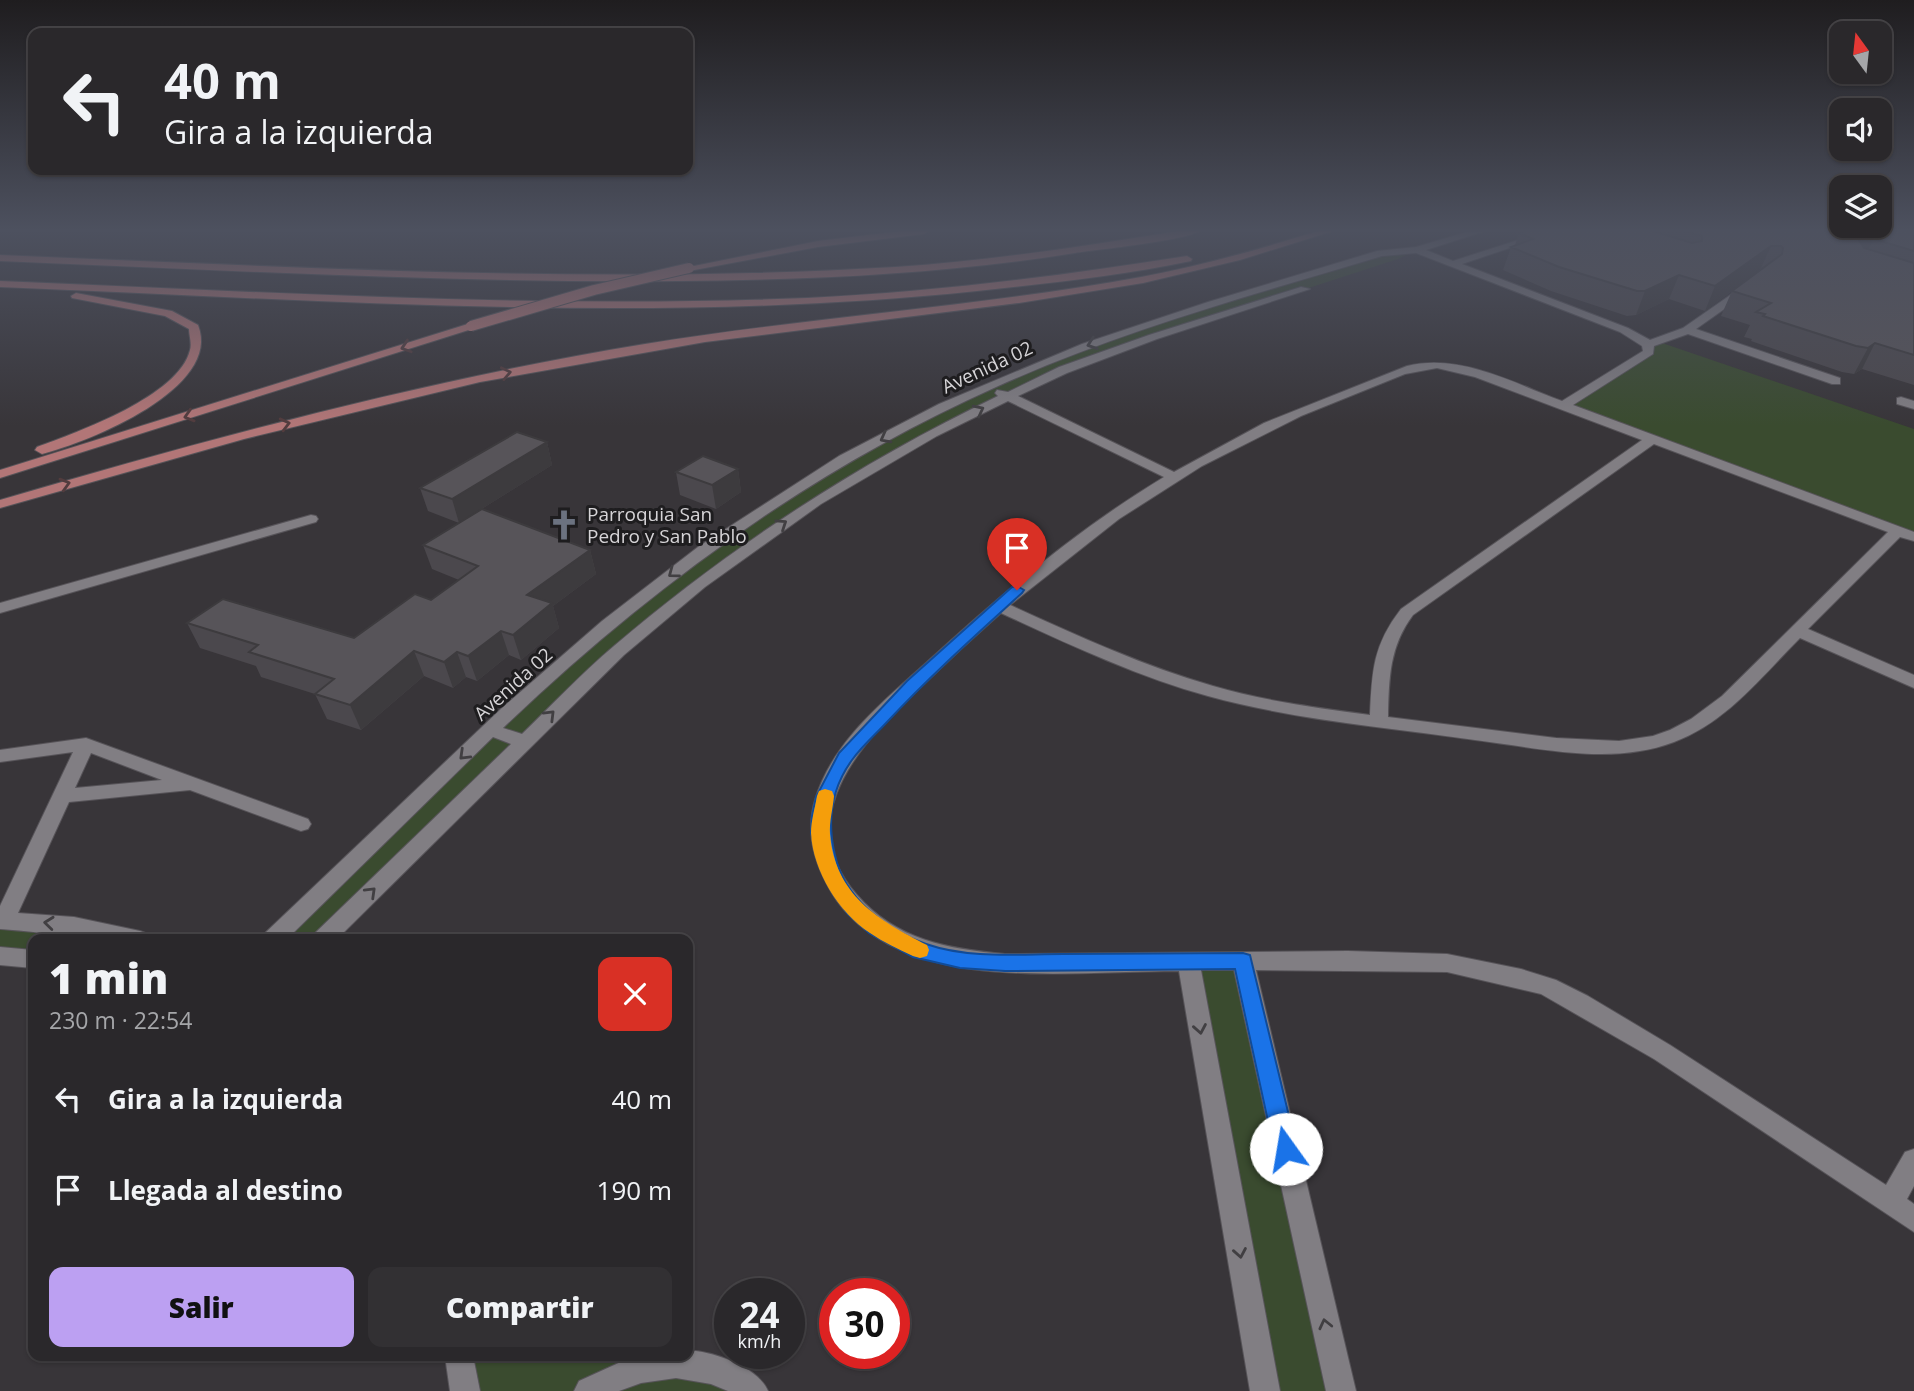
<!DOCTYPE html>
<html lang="es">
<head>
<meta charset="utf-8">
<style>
  :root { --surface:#2a282b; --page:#323033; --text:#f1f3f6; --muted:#a5a6a9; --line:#464447; --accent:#bca0f2 }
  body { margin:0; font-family:"Open Sans",sans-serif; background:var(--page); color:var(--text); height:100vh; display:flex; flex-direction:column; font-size:26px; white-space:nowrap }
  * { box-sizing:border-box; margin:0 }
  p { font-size:23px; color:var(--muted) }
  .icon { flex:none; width:38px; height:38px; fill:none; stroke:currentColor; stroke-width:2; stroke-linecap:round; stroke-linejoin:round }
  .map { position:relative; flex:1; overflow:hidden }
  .panel { position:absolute; left:28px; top:934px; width:665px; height:427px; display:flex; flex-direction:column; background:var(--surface); border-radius:14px; box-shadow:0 2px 5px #0004,0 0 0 2px var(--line) }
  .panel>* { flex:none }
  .top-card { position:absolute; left:28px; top:28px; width:665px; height:147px; border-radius:14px; box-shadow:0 2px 5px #0004,0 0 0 2px var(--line); background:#2a282b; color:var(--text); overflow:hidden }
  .needle { width:46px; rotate:345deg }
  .controls { position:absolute; left:1829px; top:21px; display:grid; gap:14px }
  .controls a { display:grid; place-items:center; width:63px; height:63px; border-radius:14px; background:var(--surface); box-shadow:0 2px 5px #0004,0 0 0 2px var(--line); font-size:35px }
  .speed { position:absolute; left:714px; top:1278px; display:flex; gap:14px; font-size:35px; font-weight:700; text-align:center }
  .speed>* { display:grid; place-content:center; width:91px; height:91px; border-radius:50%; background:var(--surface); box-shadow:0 2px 5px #0004,0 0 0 2px var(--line); line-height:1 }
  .speed small { font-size:18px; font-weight:400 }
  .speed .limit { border:10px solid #d22; background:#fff; color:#111 }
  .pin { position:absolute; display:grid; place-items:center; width:60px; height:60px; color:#fff; margin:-72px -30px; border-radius:50% 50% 50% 0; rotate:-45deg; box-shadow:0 0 7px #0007 }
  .pin .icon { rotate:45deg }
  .me { position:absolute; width:77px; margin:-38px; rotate:347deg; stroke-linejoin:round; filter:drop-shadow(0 0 5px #0008) }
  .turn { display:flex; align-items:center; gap:24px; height:147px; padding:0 21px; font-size:32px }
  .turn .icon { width:91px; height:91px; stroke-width:2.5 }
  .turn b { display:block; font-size:49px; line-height:60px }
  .round { display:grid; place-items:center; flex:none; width:74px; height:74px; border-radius:14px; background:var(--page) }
  .headline { display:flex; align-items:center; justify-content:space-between; height:119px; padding:0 21px }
  h1 { font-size:42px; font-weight:800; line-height:52px }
  .button { display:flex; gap:14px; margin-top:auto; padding:14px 21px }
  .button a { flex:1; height:80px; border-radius:14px; background:var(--accent); color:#111; font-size:28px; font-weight:800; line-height:80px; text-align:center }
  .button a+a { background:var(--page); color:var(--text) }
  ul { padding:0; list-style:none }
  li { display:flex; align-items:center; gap:21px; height:91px; padding:0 21px }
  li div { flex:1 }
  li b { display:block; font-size:26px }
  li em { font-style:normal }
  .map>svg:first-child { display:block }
  .green { fill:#3a4b2f }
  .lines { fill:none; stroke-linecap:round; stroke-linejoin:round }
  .street-casing { stroke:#565358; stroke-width:2 }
  .primary-casing { stroke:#565358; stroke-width:2 }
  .street { fill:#817e83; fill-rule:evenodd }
  .primary { fill:#b27677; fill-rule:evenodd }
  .primary-bridge-casing { stroke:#565358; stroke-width:12; stroke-linecap:butt }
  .primary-bridge { stroke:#b27677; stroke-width:10 }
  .wall { fill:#4b484d }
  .shaded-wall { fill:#3d3b3e }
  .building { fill:#575459; stroke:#3d3b3e; stroke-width:2 }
  .oneway { stroke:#413f42 }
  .oneway2 { stroke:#523c3e }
  .route { fill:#1a73e8; stroke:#114b97; stroke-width:2 }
  .slow { fill:#f59e0b }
  .labels { text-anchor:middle; stroke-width:6; stroke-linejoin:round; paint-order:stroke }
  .street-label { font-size:19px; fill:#d6d4d7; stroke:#1e1d1f }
  .poi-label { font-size:19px; fill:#d6d4d7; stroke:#1e1d1f; text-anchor:start }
</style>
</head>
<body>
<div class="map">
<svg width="1914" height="1391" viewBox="0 0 1914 1391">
  <rect width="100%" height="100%" fill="#383539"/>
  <g class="green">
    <polygon points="1416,250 1398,259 1092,358 883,460 699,584 322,940 272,940 533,691 724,537 913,424 1087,346 1381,253"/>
    <polygon points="1624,330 1914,429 1914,537 1563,406 1650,348"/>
    <polygon points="0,920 140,940 33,940 33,959 0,956"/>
    <polygon points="1188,961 1243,961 1341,1391 1265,1391"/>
    <polygon points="688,1355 749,1387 765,1391 465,1391 459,1356"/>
  </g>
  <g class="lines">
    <g class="street-casing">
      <g id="street">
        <path d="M1470 231H1485L1426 250 1453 261 1546 231H1560L1462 264 1628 328 1650 340 1683 328 1739 289H1747V293L1696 329 1840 378V384H1832L1688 334 1654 346 1653 354 1573 405 1914 532V541L1900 537 1808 629 1914 675V688L1800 638C1762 676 1726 723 1674 742 1611 766 1540 748 1475 740 1385 727 1295 720 1208 696 1136 676 1068 644 1001 613 975 636 949 660 923 685 866 738 787 816 857 895 896 940 948 949 1005 954L1348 951 1447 954 1521 969 1556 980 1588 996 1670 1045 1886 1185 1905 1152 1914 1149V1186L1907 1199 1914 1204V1232L1654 1059 1541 994 1447 972 1256 970 1356 1391H1326L1234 970H1201L1280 1391H1250L1179 971C1105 971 1007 981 936 962 892 951 850 928 828 886 813 859 806 830 815 800 832 742 884 701 927 662 1001 594 1078 529 1164 477L1008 401 937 436 821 504 705 587 624 655 336 940H311L314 934 511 744 493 737 286 940H261L264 934 503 707 602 621 698 547 839 456 939 404 1082 344 1208 302 1377 251 1416 247ZM1416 253 1620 332 1642 346 1643 351 1562 401C1513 383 1460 353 1407 366L1264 423 1174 472 1018 396 1067 373 1157 339 1310 289 1301 287 1149 335 1059 367 1008 392 997 390 995 393 998 396C859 463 731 546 614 646 582 673 552 705 522 734L503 728C649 588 811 470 996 387 1120 331 1252 295 1382 256ZM1437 368 1475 377 1642 440 1401 609C1373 645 1372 671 1370 715 1318 708 1264 701 1213 686 1143 666 1076 635 1010 605L1119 519 1202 466 1301 416 1405 374ZM1654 444 1888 532 1722 696 1691 719 1670 730 1653 736 1619 741 1556 738 1388 717C1389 679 1389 647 1413 615Z"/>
        <polygon points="1901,397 1914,401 1914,409 1897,404 1897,398"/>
        <polygon points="311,515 316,516 318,519 316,522 0,613 0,603"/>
        <path d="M86 738 308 819 311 824 308 829 301 831 190 790 69 802 18 913 74 917 140 931 148 934 151 940C100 940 51 933 0 929V906L73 752 0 762V750ZM91 753 162 780 75 788Z"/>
        <polygon points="0,947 33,950 33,968 0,965"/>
        <path d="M688 1350C714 1352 757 1366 768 1391H728L711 1384 676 1378 641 1383 619 1391H574L579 1381 634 1356H688Z"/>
        <polygon points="445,1356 473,1356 480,1391 450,1391"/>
      </g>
    </g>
    <g class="primary-casing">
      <g id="primary">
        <polygon points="901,231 929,231 924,234 818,247 689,271 684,268 818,241"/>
        <path d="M1178 231H1200C1183 241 1101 249 1075 253 945 274 810 280 677 281 451 283 226 270 0 261V255C298 267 597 285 895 267 990 261 1084 246 1178 231Z"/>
        <path d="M1318 231H1333L1240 260 1143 283 1019 303 705 342 480 382 244 439 0 508V500C212 438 426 380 645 344 810 317 977 307 1141 277 1201 266 1260 249 1318 231Z"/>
        <path d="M1187 256 1192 259 1191 261C1121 276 1048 283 977 291 652 325 325 300 0 287V281C269 292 538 309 807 298 934 292 1061 276 1187 256Z"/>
        <path d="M76 293 172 311 198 325C223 388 89 442 42 454L35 450 37 447C78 432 179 396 190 350 192 344 189 335 189 329L165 316 72 298 71 296Z"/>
        <polygon points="471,323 477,326 475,328 0,478 0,470"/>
      </g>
    </g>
    <use href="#street" class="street"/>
    <use href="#primary" class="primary"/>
    <g class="primary-bridge-casing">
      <polyline id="primary-bridge" points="471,326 594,290 689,268"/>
    </g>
    <use href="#primary-bridge" class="primary-bridge"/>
  </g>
  <g class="wall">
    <polygon points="1527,231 1914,231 1914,385 1862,369 1854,374 1842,372 1751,341 1752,339 1744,337 1750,325 1721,316 1732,291 1760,270 1705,311 1669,299 1636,315 1627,316 1551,291 1503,270 1511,247 1515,245 1519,233"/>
    <polygon points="547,442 552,465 459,523 428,511 420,488"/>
    <polygon points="738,469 741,492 716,509 680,495 676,472"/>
    <polygon points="423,545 590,550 596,574 553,606 559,628 521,660 509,655 477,681 466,677 453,688 424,676 361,730 327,719 315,694 261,677 256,666 200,648 187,623 354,638 431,600 459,580 432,569"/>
  </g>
  <g class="shaded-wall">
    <polygon points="1867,231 1897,231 1874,239 1869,248 1844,259 1856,236"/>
    <polygon points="1771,246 1760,270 1705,311 1715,286"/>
    <polygon points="1679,275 1669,299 1636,315 1645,291"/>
    <polygon points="1875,343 1862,369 1854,374 1868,348"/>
    <polygon points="547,442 552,465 459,523 452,499"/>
    <polygon points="738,469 741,492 716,509 712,485"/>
    <polygon points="590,550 596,574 553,606 559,628 521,660 513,635 527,595"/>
    <polygon points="501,631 509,655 477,681 468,656"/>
    <polygon points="414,651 424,676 361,730 350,705"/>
    <polygon points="457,652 466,677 453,688 444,662"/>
  </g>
  <g class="building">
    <polygon points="1527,231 1653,231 1692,243 1702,241 1702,236 1685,231 1867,231 1856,236 1864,248 1914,263 1914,355 1875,343 1868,348 1856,346 1763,316 1765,314 1756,312 1771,303 1732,291 1782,254 1783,248 1781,246 1771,246 1715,286 1679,275 1645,291 1637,291 1559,267 1511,247 1533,239 1519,233"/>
    <polygon points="1892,231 1914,231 1914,251 1874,239"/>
    <polygon points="517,432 547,442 452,499 420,488"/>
    <polygon points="703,456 738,469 712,485 676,472"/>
    <polygon points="482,509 590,550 527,595 552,603 513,635 501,631 468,656 457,652 444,662 414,651 350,705 315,694 334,679 249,652 258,645 187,623 223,599 354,638 415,594 431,600 478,566 423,545"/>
  </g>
  <defs><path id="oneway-chevron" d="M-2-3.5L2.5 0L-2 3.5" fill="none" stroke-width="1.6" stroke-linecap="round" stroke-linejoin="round" transform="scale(1.75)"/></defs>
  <g class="oneway">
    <use href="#oneway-chevron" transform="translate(1092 344) rotate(161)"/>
    <use href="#oneway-chevron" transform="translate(979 410) rotate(-27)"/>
    <use href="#oneway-chevron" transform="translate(885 438) rotate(152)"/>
    <use href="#oneway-chevron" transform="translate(782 524) rotate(-34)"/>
    <use href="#oneway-chevron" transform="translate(673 573) rotate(143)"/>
    <use href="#oneway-chevron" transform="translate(550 715) rotate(-45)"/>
    <use href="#oneway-chevron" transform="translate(464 755) rotate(136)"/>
    <use href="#oneway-chevron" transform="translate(371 892) rotate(-44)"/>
    <use href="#oneway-chevron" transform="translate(49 923) rotate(-174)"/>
    <use href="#oneway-chevron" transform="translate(1200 1029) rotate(80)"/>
    <use href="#oneway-chevron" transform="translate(1240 1253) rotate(80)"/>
    <use href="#oneway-chevron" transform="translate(1325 1324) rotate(-103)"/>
  </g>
  <g class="oneway2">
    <use href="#oneway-chevron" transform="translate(406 347) rotate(162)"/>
    <use href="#oneway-chevron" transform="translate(506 373) rotate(-12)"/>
    <use href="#oneway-chevron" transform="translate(189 416) rotate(163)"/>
    <use href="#oneway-chevron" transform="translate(285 424) rotate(-14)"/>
    <use href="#oneway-chevron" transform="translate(65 484) rotate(-16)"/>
  </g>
  <linearGradient id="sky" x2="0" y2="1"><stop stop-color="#1f1d1f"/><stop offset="0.54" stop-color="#4d515f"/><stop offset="1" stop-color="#4d515f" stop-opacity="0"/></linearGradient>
  <rect width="1914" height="426" fill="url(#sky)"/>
  <path class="route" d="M1017 586 1024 590 1022 593C976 635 930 676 888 721 876 734 862 746 852 760 831 789 827 822 835 855 844 898 886 930 926 944 969 959 1018 954 1063 954 1123 954 1183 953 1243 953L1250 955 1297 1149 1294 1157 1286 1160 1277 1157 1274 1149 1235 969 1005 971 960 968 913 957 869 933 847 913 822 872 811 833 812 816 816 797 839 753 907 681 1012 587Z"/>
  <path class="slow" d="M825 789 832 791 834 796C833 808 829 822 830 834 835 895 878 920 927 945L929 950 927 956 920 958 913 956C898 949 883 942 870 933 839 913 813 871 811 833 811 821 815 808 817 796L819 791Z"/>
  <defs>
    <g id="church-bare" transform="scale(2.415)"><path d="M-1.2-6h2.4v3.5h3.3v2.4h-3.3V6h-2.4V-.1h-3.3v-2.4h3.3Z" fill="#6b7280" stroke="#1e1d1f" stroke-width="2.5" paint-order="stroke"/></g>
  </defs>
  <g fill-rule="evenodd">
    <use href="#church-bare" x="564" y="525"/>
  </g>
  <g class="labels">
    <g class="street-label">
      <text transform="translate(987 367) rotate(-25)" y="7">Avenida 02</text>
      <text transform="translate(513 684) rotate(-42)" y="7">Avenida 02</text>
    </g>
    <g class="poi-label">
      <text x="587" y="521">Parroquia San<tspan x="587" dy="22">Pedro y San Pablo</tspan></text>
    </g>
  </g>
</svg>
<div class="controls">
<a><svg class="needle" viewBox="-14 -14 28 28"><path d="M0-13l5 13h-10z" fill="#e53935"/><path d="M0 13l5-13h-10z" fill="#a5a6a9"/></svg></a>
<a><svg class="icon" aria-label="sound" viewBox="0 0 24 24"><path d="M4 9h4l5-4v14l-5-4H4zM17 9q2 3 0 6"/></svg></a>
<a><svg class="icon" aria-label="layers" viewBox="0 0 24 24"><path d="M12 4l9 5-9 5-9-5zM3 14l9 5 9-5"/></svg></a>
</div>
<div class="speed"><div>24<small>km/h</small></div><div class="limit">30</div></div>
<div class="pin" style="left:1017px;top:590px;background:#d93025"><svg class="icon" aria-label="arrive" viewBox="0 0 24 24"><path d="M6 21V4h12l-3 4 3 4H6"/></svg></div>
<svg class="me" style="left:1286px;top:1149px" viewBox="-20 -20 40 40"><circle r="19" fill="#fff"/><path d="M0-13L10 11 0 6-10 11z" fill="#1a73e8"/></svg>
<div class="top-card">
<div class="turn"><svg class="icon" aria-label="left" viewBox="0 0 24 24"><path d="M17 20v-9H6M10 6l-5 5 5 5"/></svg><div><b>40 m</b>Gira a la izquierda</div></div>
</div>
<section class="panel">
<div class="headline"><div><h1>1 min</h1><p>230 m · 22:54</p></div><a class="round" style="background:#d93025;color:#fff"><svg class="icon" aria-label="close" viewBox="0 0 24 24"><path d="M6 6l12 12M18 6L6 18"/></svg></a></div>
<ul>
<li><svg class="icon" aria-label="left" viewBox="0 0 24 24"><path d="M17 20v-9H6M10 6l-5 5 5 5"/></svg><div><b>Gira a la izquierda</b></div><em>40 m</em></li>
<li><svg class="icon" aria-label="arrive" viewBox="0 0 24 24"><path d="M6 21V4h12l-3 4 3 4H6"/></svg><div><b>Llegada al destino</b></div><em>190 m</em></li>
</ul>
<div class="button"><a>Salir</a><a>Compartir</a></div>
</section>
</div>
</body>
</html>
